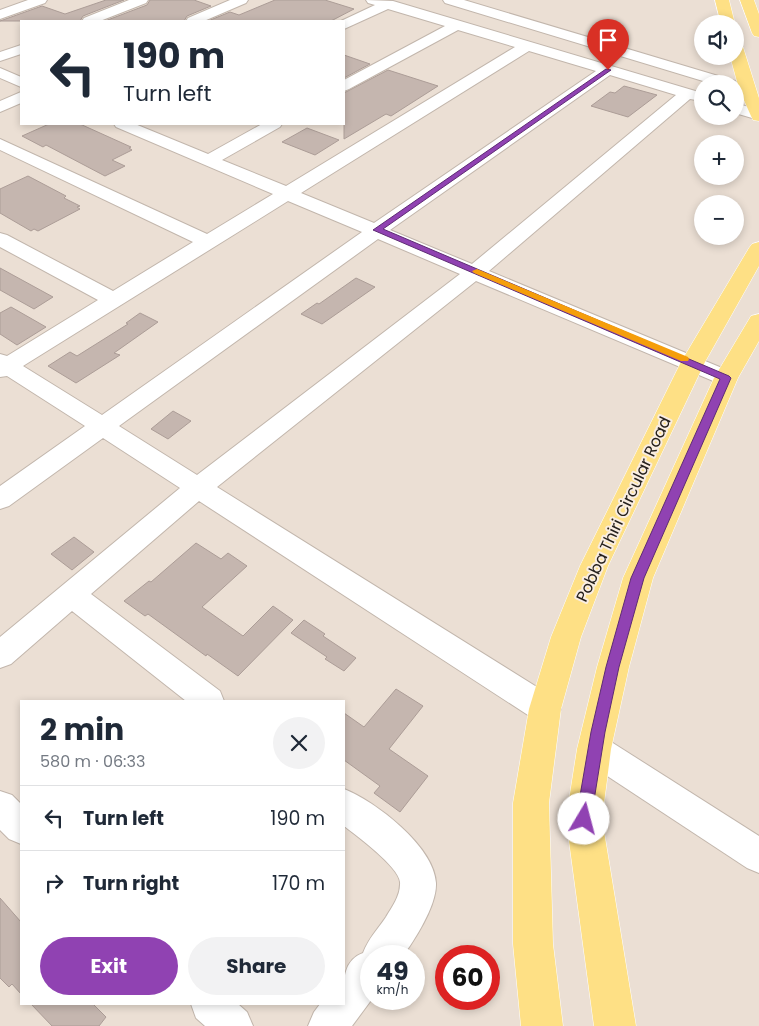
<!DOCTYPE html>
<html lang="en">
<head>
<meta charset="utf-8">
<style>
  :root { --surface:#fff; --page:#f2f2f3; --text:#1f2937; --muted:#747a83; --line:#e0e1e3; --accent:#9042b2 }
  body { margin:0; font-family:Poppins,sans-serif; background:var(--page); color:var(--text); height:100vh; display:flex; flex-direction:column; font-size:19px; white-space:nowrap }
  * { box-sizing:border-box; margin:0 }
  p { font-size:16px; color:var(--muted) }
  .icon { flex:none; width:28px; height:28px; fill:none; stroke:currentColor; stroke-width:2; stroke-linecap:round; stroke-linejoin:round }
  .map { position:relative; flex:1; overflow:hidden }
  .panel { position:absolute; left:20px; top:700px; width:325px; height:305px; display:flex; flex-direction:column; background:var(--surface); border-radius:0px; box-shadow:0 2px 8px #0003 }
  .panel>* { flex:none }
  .top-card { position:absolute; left:20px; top:20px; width:325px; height:105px; border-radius:0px; box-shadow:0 2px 8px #0003; background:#fff; color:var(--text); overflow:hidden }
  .tools { position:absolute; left:694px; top:15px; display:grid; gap:10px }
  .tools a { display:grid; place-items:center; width:50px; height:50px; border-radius:50%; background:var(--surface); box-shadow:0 2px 8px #0003; font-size:25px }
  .speed { position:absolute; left:360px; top:945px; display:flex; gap:10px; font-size:25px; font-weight:700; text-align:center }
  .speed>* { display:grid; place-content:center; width:65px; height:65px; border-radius:50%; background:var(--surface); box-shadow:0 2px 8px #0003; line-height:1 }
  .speed small { font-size:12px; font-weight:400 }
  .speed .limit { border:8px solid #d22; background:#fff; color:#111 }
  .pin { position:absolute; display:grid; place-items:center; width:42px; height:42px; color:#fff; margin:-51px -21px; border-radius:50% 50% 50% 0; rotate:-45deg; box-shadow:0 0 5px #0007 }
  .pin .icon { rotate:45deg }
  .me { position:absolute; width:55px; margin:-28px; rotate:8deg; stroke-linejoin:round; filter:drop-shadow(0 0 4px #0008) }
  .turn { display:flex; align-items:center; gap:18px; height:105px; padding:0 20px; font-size:22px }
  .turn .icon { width:65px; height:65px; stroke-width:2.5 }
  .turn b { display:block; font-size:35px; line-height:42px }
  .round { display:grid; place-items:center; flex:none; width:52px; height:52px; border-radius:26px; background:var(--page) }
  .head { display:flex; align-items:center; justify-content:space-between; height:85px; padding:0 20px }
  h1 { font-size:30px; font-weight:700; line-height:38px }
  .primary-button { display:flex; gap:10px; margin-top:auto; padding:10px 20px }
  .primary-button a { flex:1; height:58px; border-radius:30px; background:var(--accent); color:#fff; font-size:20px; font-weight:700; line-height:58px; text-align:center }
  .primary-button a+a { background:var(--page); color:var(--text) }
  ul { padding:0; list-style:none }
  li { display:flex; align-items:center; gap:15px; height:65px; padding:0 20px; border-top:1px solid var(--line) }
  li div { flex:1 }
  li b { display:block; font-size:19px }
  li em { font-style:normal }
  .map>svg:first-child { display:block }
  .building { fill:#c5b6af; stroke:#ac9d97 }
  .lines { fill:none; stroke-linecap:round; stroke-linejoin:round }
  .minor-casing { stroke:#c2b6ac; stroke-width:2 }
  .major-casing { stroke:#fff; stroke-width:1 }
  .minor { fill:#fff; fill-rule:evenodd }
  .major { fill:#fee085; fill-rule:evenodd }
  .route { fill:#9042b2; stroke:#5e2b74 }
  .slow { fill:#f59e0b }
  .labels { text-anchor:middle; stroke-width:4; stroke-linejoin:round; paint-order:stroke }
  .street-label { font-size:16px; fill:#25201c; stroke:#f9ede1 }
</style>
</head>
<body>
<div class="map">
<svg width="759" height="1026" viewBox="0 0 759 1026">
  <rect width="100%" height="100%" fill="#ebdfd4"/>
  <g class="building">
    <polygon points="106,0 124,0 83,16 80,21 0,21 42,6 65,14"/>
    <polygon points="150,0 194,0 211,6 187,16 184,21 105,21 147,5"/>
    <polygon points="275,0 325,0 354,9 331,21 208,21 230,12 239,15"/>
    <polygon points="344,55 370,64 344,78"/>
    <polygon points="388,70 438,86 391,116 386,114 344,139 344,93"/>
    <polygon points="624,86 657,95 628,117 591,106 610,92 615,93"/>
    <polygon points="49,124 80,124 131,147 129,148 132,150 112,160 125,166 105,176 46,145 43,147 22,136"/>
    <polygon points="307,128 339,140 315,155 282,142"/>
    <polygon points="28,176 66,196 64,198 80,206 77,207 80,209 38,231 34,229 31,231 0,213 0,189"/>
    <polygon points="0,268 53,297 34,309 0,290"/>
    <polygon points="356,278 375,287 322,324 301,314 317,303 319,304"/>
    <polygon points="11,307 46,327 17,345 0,334 0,313"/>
    <polygon points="140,313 158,322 114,353 120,355 76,383 48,366 70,352 77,356 128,324 126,323"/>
    <polygon points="173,411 191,421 168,439 151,429"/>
    <polygon points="74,537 94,552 72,570 51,554"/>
    <polygon points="196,543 221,559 228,553 247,566 202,607 243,636 273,606 293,620 238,676 207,654 206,656 148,614 145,616 124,601 149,581 151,582"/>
    <polygon points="304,620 325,634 323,636 356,658 344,671 325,659 327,657 291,633"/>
    <polygon points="396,689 423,706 389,749 428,776 400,812 374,793 380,786 344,760 344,713 364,727"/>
    <polygon points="0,898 21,922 21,994 12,984 9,987 0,978"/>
    <polygon points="31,1004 93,1004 106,1017 99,1026 52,1026"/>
  </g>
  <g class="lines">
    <g class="minor-casing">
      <g id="minor">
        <polygon points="28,0 47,0 45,3 0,19 0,10"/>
        <polygon points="129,0 148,0 146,3 100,21 82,21 84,18"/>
        <polygon points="230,0 248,0 246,3 204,21 186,21 188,18"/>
        <path d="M366 0 393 1 702 93V101L690 99 489 271 734 373 737 378 734 383 726 385 718 383 476 281 217 487 556 699 561 709 556 719 545 723 534 719 199 501 91 594 220 691 224 701H186L72 611 11 664 0 668V637L180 488 103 438 9 506 0 509V486L85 426 7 376 0 377V354L7 356 98 300 0 247V233L7 235 113 291 193 242 0 150V139L207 234 273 194 116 127 114 124H135L208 154 262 124H282L280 127 222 160 286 186 515 47 458 30 349 89 344 91V80L445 26 388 9 344 29V21H341L375 5 368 3ZM529 51 596 71 374 223 301 193ZM610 75 676 95 472 264 390 230ZM288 201 362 232 102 415 23 366ZM378 239 460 274 197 475 119 426Z"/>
        <polygon points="443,0 464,0 735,81 738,84 735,87 735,84 713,84 445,3"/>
        <polygon points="21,45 21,54 0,61 0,52"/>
        <polygon points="0,68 21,77 21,87 0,78"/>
        <polygon points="21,92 21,103 0,112 0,101"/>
        <polygon points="735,103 759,110 759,120 735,113"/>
        <polygon points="594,734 605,738 759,836 759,873 747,868 583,760 578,749 583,738"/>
        <path d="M344 789C375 801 434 846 436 883 437 905 415 939 403 956H371L372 999 352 1026H308L314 1012 320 1004H344C344 985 341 961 363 953 368 939 378 929 386 917 392 907 401 895 400 882 399 867 356 835 344 826Z"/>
        <polygon points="0,791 12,795 21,804 21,844 9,839 0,830"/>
        <polygon points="191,1004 238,1004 247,1012 253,1026 205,1026 196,1018"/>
      </g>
    </g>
    <g class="major-casing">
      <g id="major">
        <polygon points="715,0 729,0 735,24 721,24"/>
        <polygon points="740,0 754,0 759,14 759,37 754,36 752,33"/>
        <polygon points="735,42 740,44 743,47 759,98 759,121 753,120 751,116 739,89 730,56 735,56"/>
        <polygon points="759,242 759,266 705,362 608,566 581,637 561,709 549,803 553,944 563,1026 521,1026 513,944 513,803 529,709 551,637 580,566 681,362 749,248 752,244"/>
        <polygon points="759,314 759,341 738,378 653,578 629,667 611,749 602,819 636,1026 594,1026 566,819 577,749 597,667 623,578 714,378 751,316"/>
      </g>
    </g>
    <use href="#minor" class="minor"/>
    <use href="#major" class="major"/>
  </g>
  <polygon class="route" points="606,69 611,70 383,229 729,376 731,378 644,578 619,667 605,732 591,819 589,824 584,826 579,824 576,819 591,732 606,667 631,578 720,379 373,230"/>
  <polygon class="slow" points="477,269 688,357 689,359 688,361 681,361 474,273 472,271"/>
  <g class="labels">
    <g class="street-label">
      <text transform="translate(623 509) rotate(-65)" y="6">Pobba Thiri Circular Road</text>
    </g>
  </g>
</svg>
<div class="tools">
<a><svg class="icon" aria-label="sound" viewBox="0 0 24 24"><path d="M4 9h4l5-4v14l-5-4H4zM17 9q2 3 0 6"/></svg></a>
<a><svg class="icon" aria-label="search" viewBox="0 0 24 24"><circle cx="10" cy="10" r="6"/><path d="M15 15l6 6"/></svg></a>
<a>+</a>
<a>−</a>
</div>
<div class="speed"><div>49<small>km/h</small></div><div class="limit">60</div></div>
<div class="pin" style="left:608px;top:70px;background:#d93025"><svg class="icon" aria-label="arrive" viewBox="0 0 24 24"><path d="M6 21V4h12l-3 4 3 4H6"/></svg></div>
<svg class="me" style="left:584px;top:819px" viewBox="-20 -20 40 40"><circle r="19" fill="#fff"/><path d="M0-13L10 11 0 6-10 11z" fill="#9042b2"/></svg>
<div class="top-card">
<div class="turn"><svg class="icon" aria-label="left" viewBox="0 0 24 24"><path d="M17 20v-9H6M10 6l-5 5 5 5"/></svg><div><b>190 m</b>Turn left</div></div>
</div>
<section class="panel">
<div class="head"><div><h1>2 min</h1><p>580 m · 06:33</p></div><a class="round"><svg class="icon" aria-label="close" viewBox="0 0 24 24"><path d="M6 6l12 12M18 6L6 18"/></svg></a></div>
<ul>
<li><svg class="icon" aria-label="left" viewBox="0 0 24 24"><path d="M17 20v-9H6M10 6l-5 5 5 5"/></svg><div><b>Turn left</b></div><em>190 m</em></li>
<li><svg class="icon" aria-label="right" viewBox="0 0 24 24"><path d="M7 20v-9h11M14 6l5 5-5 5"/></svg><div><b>Turn right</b></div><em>170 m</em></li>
</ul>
<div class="primary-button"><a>Exit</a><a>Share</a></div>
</section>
</div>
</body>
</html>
